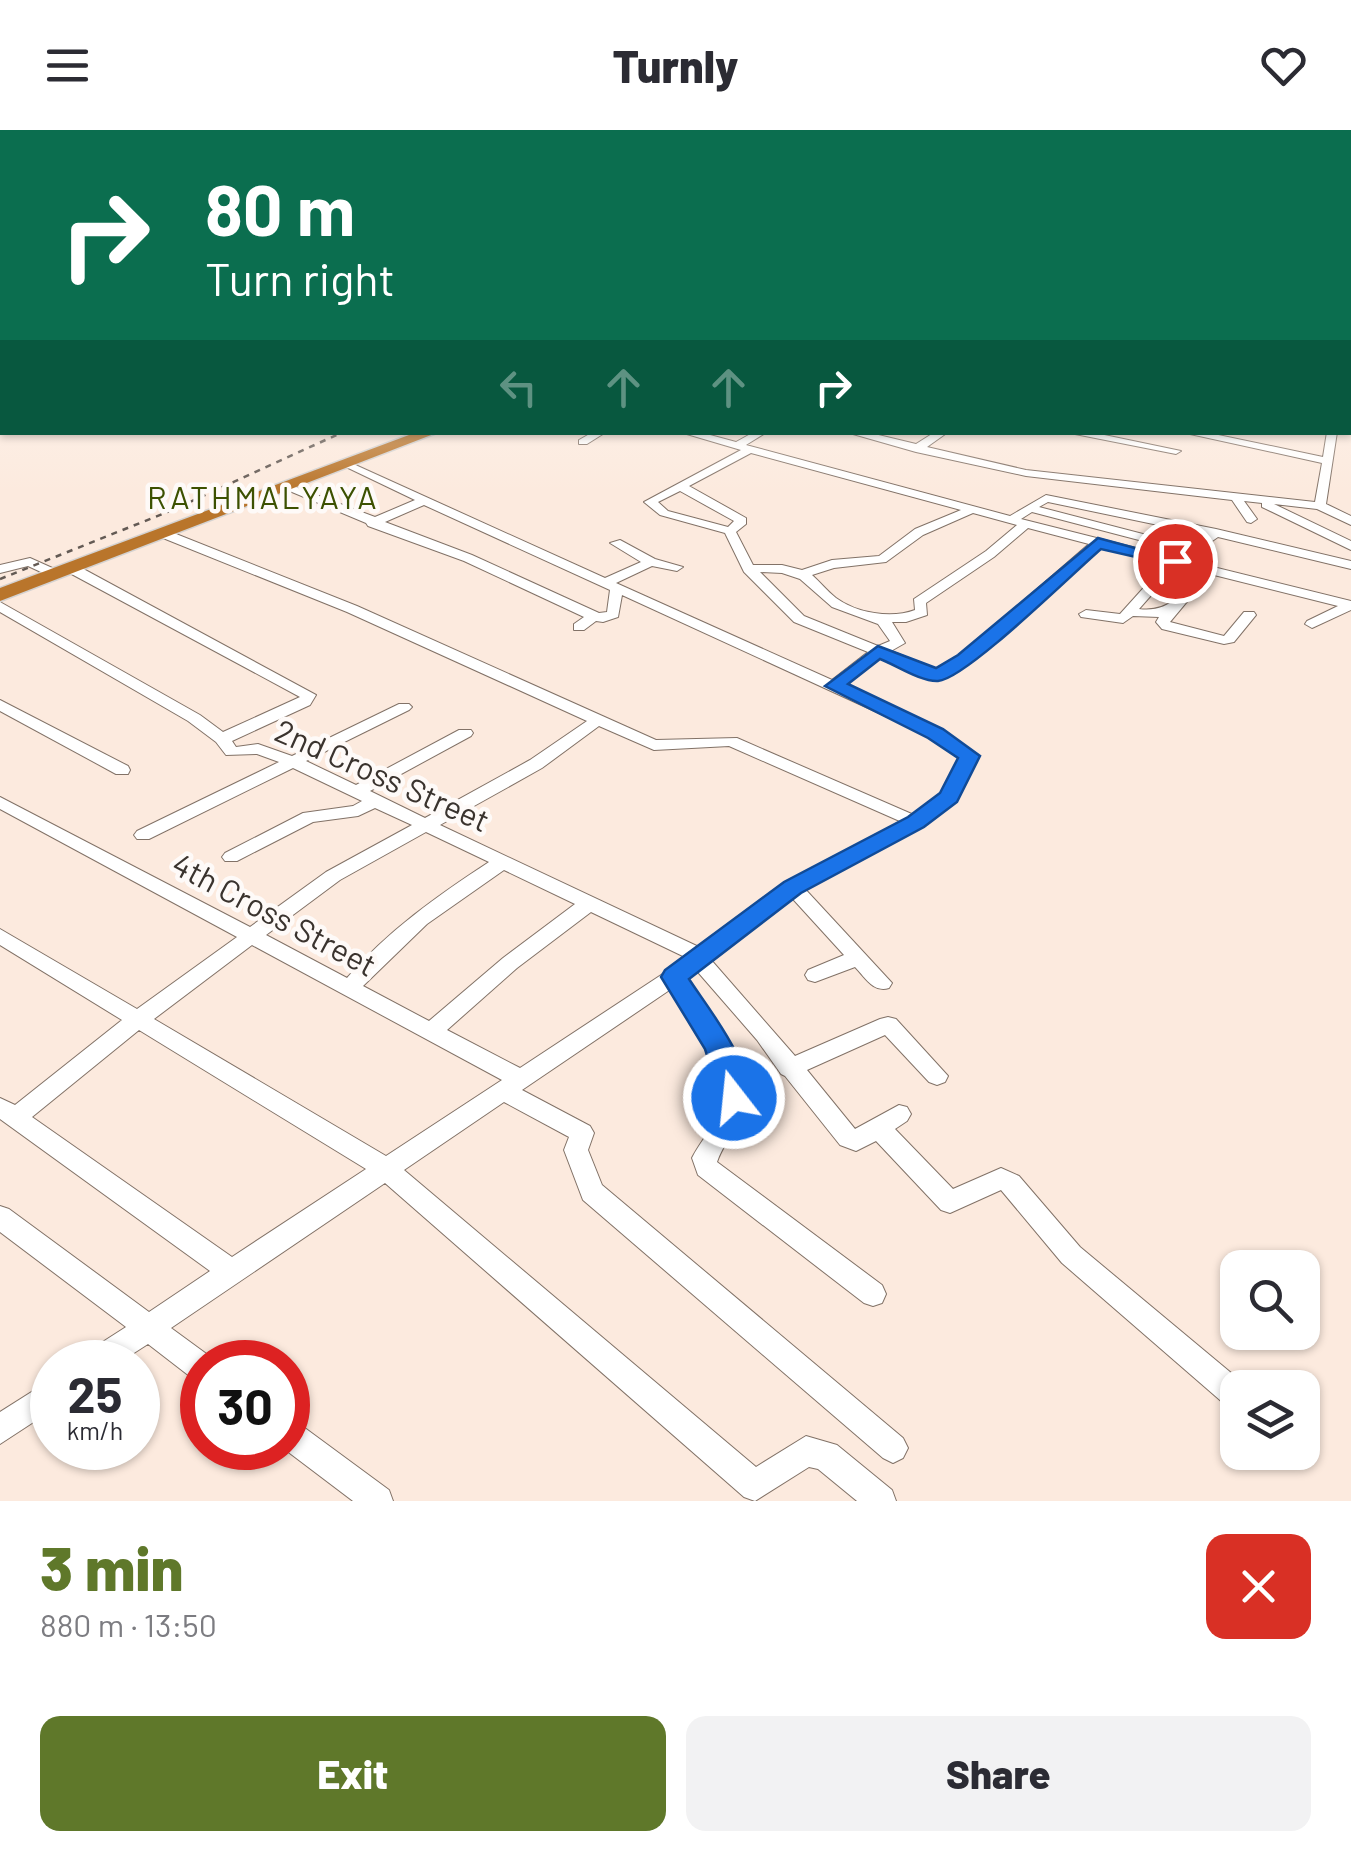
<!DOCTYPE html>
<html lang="en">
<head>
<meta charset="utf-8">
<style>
  :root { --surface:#fff; --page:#f2f2f3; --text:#2b2b33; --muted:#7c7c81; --accent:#5f782a }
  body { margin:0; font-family:Barlow,sans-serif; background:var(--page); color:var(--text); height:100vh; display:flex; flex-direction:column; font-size:38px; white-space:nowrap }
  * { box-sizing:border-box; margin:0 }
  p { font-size:32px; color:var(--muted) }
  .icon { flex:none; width:55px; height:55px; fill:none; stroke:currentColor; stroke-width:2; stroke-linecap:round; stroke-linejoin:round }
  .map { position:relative; height:1371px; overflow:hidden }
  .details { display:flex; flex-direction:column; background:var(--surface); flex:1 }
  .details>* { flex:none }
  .banner { position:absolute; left:0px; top:0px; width:1352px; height:305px; box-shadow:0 2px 8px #0004; background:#0b6e4f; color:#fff; overflow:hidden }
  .buttons { position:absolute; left:1220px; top:1120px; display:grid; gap:20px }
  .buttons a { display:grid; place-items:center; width:100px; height:100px; border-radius:20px; background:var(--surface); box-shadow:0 2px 8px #0004; font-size:50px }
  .speed { position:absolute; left:30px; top:1210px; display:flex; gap:20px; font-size:50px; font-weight:700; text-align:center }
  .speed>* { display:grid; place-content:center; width:130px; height:130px; border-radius:50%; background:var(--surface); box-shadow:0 2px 8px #0004; line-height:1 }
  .speed small { font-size:25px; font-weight:400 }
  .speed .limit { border:15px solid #d22; background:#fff; color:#111 }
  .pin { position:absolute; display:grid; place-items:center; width:85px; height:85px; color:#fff; margin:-42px; border:5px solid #fff; border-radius:50%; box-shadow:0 2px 10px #0007 }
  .me { position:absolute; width:110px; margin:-55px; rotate:344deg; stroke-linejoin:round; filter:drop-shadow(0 0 8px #0008) }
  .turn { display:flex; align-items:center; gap:35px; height:210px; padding:0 40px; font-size:45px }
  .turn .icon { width:130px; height:130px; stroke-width:2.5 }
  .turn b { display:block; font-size:70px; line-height:85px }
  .lanes { display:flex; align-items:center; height:95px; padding:0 40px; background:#0003; justify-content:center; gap:50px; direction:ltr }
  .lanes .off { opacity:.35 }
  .round { display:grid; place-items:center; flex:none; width:105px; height:105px; border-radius:20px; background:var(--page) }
  .headline { display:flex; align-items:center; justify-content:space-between; height:170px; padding:0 40px }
  h1 { font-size:60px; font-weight:800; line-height:75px; color:var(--accent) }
  .cta { display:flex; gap:20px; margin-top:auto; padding:20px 40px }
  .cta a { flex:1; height:115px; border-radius:20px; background:var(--accent); color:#fff; font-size:40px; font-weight:800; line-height:115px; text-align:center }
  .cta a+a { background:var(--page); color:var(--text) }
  header { display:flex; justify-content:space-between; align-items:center; height:130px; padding:0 40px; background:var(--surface); font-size:45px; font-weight:800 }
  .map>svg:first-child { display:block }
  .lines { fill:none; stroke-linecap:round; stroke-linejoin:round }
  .minor-casing { stroke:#827267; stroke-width:2 }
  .highway-casing { stroke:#d4d2d1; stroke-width:3 }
  .minor { fill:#fff; fill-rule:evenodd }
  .highway { fill:#b9752b; fill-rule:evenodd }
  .rail { stroke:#635a54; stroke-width:2.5; stroke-dasharray:6 6; stroke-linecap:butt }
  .route { fill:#1a73e8; stroke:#114b97; stroke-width:2.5 }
  .labels { text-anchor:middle; stroke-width:9; stroke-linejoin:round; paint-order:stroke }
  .far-quarter-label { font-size:32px; letter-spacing:2.5px; fill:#3c5101; stroke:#fefaf8 }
  .street-label { font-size:32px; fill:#3a332e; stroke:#fefaf8 }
</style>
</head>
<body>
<header><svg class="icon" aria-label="menu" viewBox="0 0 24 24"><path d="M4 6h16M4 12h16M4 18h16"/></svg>Turnly<svg class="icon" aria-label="heart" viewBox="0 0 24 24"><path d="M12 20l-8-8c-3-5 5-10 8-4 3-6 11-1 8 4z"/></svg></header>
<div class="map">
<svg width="1351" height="1371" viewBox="0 0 1351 1371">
  <rect width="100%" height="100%" fill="#fceade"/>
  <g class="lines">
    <g class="minor-casing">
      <g id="minor">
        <rect x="1350" y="178" width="1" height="4"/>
        <rect x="1350" y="203" width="1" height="6"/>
        <rect x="1350" y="215" width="1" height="6"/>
        <polygon points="1351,236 1351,242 1350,243 1350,237"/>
        <rect x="1350" y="259" width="1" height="6"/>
        <rect x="1350" y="281" width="1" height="6"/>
        <polygon points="593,302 606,302 587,314 579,314 579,310"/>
        <path d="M680 302H699L736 312 754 302H767L746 315 1010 386 1046 365 1216 399 1351 431V439L1218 407 1185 430 1351 471V480L1312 498 1305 494 1307 491 1338 476 1210 444 1170 492 1224 506 1244 482H1254L1256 485 1234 512 1224 514 1162 499 1156 492 1159 487 1133 486 1123 493 1081 487 1079 484 1086 480 1120 484 1166 433 1101 417C1074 440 965 548 938 549 925 550 893 532 880 527L843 556 941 600 977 626 955 671 922 696 805 759 892 853 889 858C873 863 865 847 855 837L815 852 808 850 805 845 808 840 844 825 792 768 712 831 795 926 880 889 888 887 896 889 948 946 945 952 937 955 929 952 885 905 807 940 855 999 899 975 907 977 911 984 907 991 895 999 953 1059 1001 1038 1019 1046 1080 1117 1248 1257 1238 1258V1281L1228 1277 1062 1133 1001 1060 950 1083 941 1080 876 1011 856 1021 840 1015 785 946 781 944 757 910 697 841 686 849C712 884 756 935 741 983 736 1000 722 1016 717 1032L882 1155 886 1164 882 1173 873 1176 864 1173 698 1045 692 1028C699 1014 710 1002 716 987 736 942 696 894 671 859L522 960 590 996 594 1003 588 1020 602 1055 903 1308 908 1318 903 1328 893 1333 883 1328 583 1070 564 1020 569 1007 504 972 404 1040 756 1337 806 1306 837 1315 892 1360 896 1371H857L818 1339 809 1337 755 1371 744 1367 385 1053 171 1198 212 1228 214 1232H202V1252L192 1248 148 1214 120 1232H83L87 1222 126 1197 0 1102V1076L9 1079 149 1182 210 1141 0 989V968L15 975 122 890 0 815V799L137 879 237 807 0 679V667L250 797 326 742 412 695 375 678 358 686 313 692 237 731H225L222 727 225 723 303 683 353 676 362 671 293 638 149 709H137L134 705 137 701 279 632 257 624 226 625 216 612 188 591 0 482V472L200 585 223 602 300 567 66 441V435H76L316 565 310 575 232 611 236 617 258 614 292 626 399 574H409L412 577 409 580 306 631 356 655 459 600H471L473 603 471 606 370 661 425 688 530 630 587 591 347 482 158 406V400H166L357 476 656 610 737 608 914 685 942 664 960 627 929 606 622 465 618 487 603 492 596 491 584 500H574V494L584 487 464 431 368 396 366 393 280 357 290 355 375 387 415 370 342 335 351 333 605 448 641 432 610 413 620 410 655 429 683 437 677 441 652 436 616 453 832 550 868 522 794 492 744 442 725 403 660 385 644 372 741 320ZM751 323 961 380 915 399 879 426 832 430 802 440 782 435H753L736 402 746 394V388L689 356ZM680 361 734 391 728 397 668 381 658 372ZM1048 372 1206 405 1189 416 1039 377ZM424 375 610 460 607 482 599 483 472 425 385 392ZM1032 382 1181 421 1172 427 1021 389ZM973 383 1017 395 986 421 914 469 915 480C891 489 856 483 836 468 827 461 820 452 812 445L834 438 886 432 923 405ZM1028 398 1089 414 960 526 936 539 891 521 905 513 892 492H906L927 485 926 473 994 427ZM1177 436 1199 441C1184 464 1168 483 1139 479ZM760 442 782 443 800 449 832 477 878 494 890 511 878 516 804 486ZM599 596 654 620 729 616 902 692 786 754 701 818 440 695 542 638ZM426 702 489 732C437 766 388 801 347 848L266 805 340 750ZM504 740 575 774 503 828 429 891 363 856 427 794ZM591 782 687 828 520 938 447 900 517 838ZM252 815 502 950 386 1026 154 889ZM139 900 366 1039 232 1127 32 987Z"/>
        <polygon points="846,302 866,302 916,314 935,302 948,302 927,317 1026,340 1315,372 1322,333 1181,302 1204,302 1323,327 1327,302 1337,302 1326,374 1351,386 1351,395 1317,379 1274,374 1351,411 1351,420 1262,377 1262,373 1244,371 1257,389 1251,393 1247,392 1232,370 1026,346 916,322"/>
        <polygon points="1065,302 1090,302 1181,321 1176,324"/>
        <polygon points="30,428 59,441 60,444 54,448 28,436 0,443 0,435"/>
        <polygon points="0,570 128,636 130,640 128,644 116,644 0,581"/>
        <polygon points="52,1249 52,1280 0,1314 0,1282"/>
        <polygon points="288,1288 298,1293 389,1360 393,1371 353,1371 283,1318 288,1318"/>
      </g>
    </g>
    <g class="highway-casing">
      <polygon id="highway" points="417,302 439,302 0,471 0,458"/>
    </g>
    <use href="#minor" class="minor"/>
    <use href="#highway" class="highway"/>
    <polyline class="rail" points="0,449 170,381 343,302"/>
  </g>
  <linearGradient id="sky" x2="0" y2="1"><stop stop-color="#7ab0e8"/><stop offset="0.47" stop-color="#fef6f0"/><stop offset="1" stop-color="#fef6f0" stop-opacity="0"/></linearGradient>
  <rect width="1351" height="362" fill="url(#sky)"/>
  <path class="route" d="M1098 408 1183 431 1175 436 1101 419C1074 442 966 549 938 551 921 552 896 535 880 529L848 554 943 599 980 626 957 672 924 697 801 763 689 849C707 877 761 943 744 976L734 979 723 976 705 919 661 847 665 840 784 752 908 687 940 663 958 628 928 608 825 556 878 516 936 538 958 525Z"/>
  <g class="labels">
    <g class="far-quarter-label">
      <text x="263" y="379">RATHMALYAYA</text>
    </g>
    <g class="street-label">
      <text transform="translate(382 646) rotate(24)" y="11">2nd Cross Street</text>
      <text transform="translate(274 785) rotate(28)" y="11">4th Cross Street</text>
    </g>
  </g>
</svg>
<div class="buttons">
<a><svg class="icon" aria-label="search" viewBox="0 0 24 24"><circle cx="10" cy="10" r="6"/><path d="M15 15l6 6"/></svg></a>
<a><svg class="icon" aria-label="layers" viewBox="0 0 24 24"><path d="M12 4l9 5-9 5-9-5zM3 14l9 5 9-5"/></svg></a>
</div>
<div class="speed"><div>25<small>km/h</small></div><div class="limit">30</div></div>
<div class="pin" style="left:1175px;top:431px;background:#d93025"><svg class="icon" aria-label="arrive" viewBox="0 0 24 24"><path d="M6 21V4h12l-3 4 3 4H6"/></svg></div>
<svg class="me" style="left:734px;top:968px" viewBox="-20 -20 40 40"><circle r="17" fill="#1a73e8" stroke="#fff" stroke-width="3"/><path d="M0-11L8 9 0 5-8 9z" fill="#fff"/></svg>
<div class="banner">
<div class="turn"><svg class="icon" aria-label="right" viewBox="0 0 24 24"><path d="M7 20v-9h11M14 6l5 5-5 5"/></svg><div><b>80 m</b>Turn right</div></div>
<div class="lanes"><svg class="icon off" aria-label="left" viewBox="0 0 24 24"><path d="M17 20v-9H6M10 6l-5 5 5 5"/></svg><svg class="icon off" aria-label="ahead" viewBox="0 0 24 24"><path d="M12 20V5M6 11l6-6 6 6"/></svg><svg class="icon off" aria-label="ahead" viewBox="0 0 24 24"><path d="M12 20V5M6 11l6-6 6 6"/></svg><svg class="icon" aria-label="right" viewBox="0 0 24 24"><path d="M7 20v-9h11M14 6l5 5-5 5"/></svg></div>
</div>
</div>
<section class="details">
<div class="headline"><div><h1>3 min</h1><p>880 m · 13:50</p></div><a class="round" style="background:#d93025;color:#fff"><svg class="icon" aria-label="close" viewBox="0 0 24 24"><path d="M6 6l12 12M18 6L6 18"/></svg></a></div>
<div class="cta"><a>Exit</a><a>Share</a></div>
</section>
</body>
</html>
